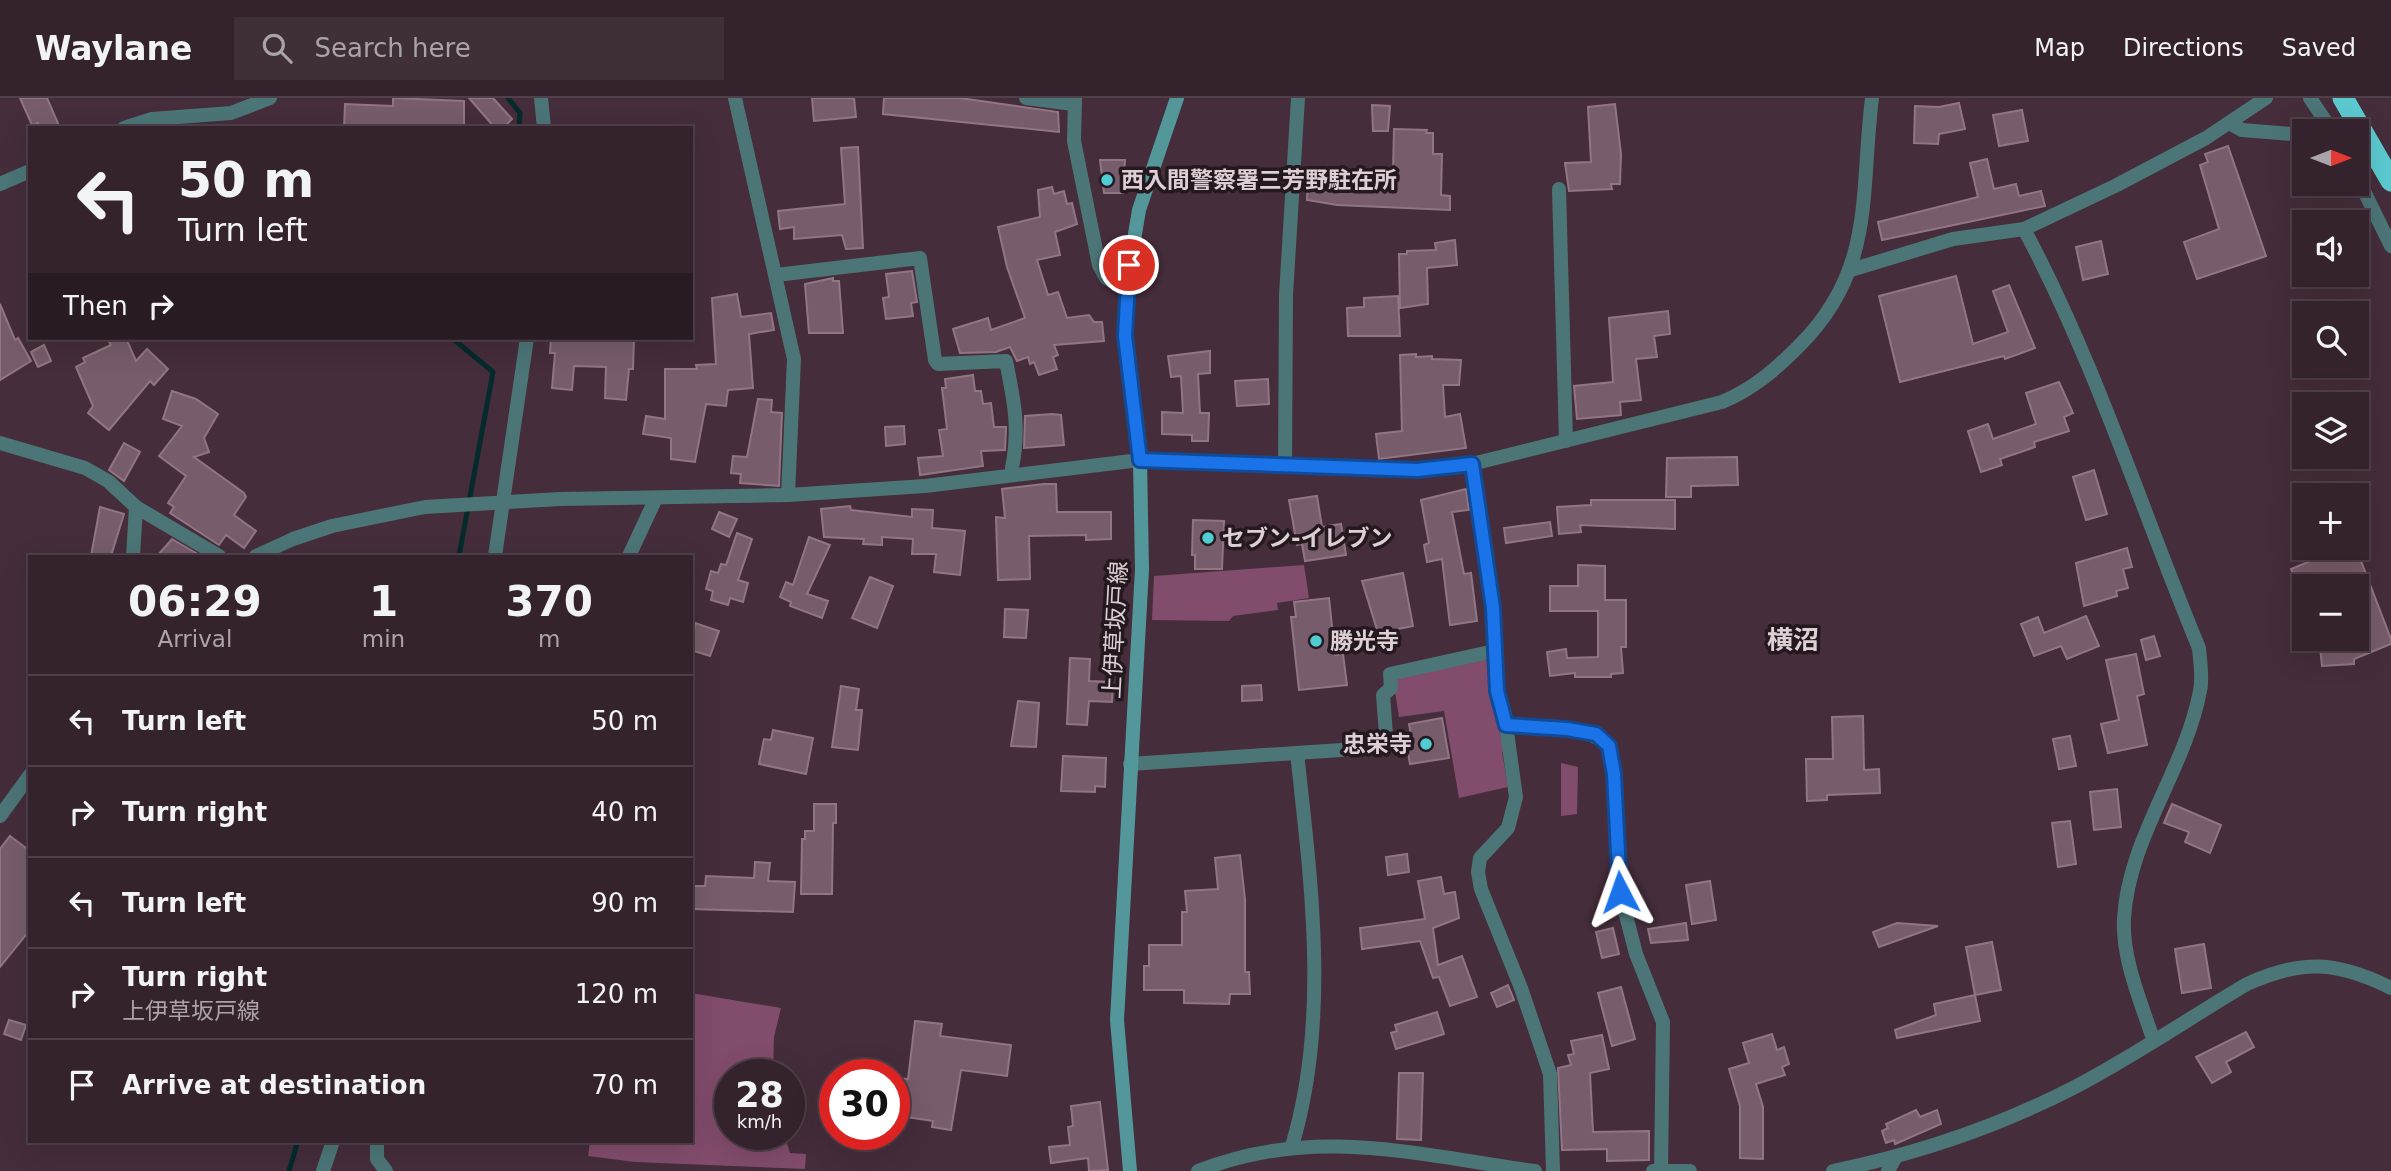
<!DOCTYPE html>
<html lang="en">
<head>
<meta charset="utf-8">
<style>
  :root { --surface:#34222c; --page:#3f2f38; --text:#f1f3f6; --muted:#a9a4a9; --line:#4e3f48 }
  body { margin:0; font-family:"DejaVu Sans","Noto Sans JP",sans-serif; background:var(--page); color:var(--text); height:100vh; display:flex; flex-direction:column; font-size:26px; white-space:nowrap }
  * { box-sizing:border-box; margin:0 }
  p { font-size:23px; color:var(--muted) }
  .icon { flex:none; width:38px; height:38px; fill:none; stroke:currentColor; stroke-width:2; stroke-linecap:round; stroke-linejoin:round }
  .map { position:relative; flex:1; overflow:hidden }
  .drawer { position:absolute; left:28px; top:457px; width:665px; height:588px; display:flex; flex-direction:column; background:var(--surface); border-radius:0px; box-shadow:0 7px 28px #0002,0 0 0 2px var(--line) }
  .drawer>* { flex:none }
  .guide { position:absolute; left:28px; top:28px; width:665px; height:214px; border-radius:0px; box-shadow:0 7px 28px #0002,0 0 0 2px var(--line); background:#34222c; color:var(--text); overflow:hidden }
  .needle { width:46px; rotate:90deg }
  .buttons { position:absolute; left:2292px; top:21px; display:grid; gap:14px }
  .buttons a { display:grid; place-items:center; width:77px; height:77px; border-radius:0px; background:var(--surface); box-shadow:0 7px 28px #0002,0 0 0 2px var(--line); font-size:35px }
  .speed { position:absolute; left:714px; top:961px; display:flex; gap:14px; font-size:35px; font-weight:700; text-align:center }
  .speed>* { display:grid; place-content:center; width:91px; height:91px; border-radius:50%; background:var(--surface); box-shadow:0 7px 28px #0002,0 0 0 2px var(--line); line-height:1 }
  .speed small { font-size:18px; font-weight:400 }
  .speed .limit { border:10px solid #d22; background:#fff; color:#111 }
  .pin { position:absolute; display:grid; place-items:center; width:60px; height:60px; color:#fff; margin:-30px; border:4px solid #fff; border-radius:50%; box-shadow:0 2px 7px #0007 }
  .me { position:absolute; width:77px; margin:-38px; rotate:356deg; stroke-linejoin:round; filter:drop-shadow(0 0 5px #0008) }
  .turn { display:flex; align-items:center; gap:24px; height:147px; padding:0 35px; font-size:32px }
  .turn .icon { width:91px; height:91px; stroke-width:2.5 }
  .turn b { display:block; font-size:49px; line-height:60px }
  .then { display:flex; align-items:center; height:66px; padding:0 35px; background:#0003; gap:14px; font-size:26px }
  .eta { display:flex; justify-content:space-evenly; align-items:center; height:119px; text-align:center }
  .eta b { font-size:42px; font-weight:600; line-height:49px }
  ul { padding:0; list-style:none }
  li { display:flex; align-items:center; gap:21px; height:91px; padding:0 35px; border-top:2px solid var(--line) }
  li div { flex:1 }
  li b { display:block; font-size:26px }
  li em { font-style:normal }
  header { display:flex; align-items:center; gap:42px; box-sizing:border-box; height:98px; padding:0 35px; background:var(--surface); border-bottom:2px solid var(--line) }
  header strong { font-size:33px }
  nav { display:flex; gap:38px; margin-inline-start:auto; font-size:24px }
  .search { width:490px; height:63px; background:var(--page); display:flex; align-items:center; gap:18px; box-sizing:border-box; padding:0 24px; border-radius:0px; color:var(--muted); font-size:26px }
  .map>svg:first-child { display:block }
  .green { fill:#824c6c }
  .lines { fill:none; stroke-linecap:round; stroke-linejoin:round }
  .stream { stroke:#052a2c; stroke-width:5 }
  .building { fill:#775c6b; stroke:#927585; stroke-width:2 }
  .minor { stroke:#4c7577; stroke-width:14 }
  .tertiary { stroke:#4c7577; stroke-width:14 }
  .secondary { stroke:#54979b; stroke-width:14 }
  .motorway { stroke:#5bcad0; stroke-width:21 }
  .route-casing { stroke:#114b97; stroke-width:18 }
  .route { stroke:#1a73e8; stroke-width:12 }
  .poi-dot { fill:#51ccd3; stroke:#251920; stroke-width:2.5 }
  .labels { text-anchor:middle; stroke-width:7; stroke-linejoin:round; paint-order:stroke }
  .poi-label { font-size:23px; font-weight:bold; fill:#deced6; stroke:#251920; text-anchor:start }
  .street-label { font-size:23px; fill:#deced6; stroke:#251920 }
  .quarter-label { font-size:26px; font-weight:bold; fill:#deced6; stroke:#251920 }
</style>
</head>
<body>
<header>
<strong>Waylane</strong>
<div class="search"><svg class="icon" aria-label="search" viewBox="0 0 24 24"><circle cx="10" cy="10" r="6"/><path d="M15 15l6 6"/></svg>Search here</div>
<nav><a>Map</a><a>Directions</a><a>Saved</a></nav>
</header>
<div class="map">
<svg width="2391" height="1073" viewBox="0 0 2391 1073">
  <rect width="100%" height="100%" fill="#452d3b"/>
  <g class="green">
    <polygon points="1304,467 1309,500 1277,505 1278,512 1233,518 1229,523 1152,522 1154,478"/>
    <polygon points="1484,560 1489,565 1490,591 1504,653 1502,654 1508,689 1459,700 1444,613 1399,619 1393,581"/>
    <polygon points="1561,665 1578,669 1577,716 1561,718"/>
    <polygon points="691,895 781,910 774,939 773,976 730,976 730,1036 784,1036 790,1055 806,1056 805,1071 635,1064 588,1058 590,1043 691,1043"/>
  </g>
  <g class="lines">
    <g class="stream">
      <polyline points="508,0 520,15 519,30"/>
      <polyline points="452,240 493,274 459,458"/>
      <polyline points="289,1073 298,1043"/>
    </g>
  </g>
  <g class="building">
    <polygon points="20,0 47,0 60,30 40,30 38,25 32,27"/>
    <polygon points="393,0 464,3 464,30 344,30 345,6 393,8"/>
    <polygon points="469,0 493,0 512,21 503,30 495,30"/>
    <polygon points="812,0 854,0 856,19 814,23"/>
    <polygon points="884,0 960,0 1058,14 1059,34 883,16"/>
    <polygon points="1959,5 1965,31 1939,36 1938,46 1914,45 1915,8 1939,9"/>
    <polygon points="1615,6 1621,56 1620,86 1611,86 1612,91 1569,93 1565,65 1591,64 1588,9"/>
    <polygon points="1372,7 1390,8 1388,33 1373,33"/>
    <polygon points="2022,12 2028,43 1999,48 1993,17"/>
    <polygon points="1394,31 1427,32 1426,35 1433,35 1433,56 1442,56 1441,97 1450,98 1450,112 1337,107 1307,102 1308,74 1393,76"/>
    <polygon points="2228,48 2266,158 2197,181 2184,144 2219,131 2200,67 2208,64 2205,56"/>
    <polygon points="858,49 863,150 846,151 842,137 794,141 794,129 780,131 778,113 845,106 841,50"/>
    <polygon points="1987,61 1994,91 2016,86 2019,98 2041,93 2045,108 1882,142 1878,124 1978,99 1970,65"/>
    <polygon points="1100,62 1125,62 1123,95 1104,95"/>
    <polygon points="1052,89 1054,96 1064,93 1067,106 1072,105 1077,126 1055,134 1060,157 1037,162 1048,197 1058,194 1067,220 1089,217 1094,224 1102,224 1104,243 1054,247 1058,257 1053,259 1057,271 1039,277 1034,264 1030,266 1028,259 1017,263 1010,249 996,254 960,255 953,231 988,220 991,232 1025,220 1007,169 998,129 1040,119 1038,92"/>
    <polygon points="1455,142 1457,167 1427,170 1428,206 1400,210 1399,156 1407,156 1407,153 1436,152 1435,145"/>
    <polygon points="2101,143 2108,176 2083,182 2076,149"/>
    <polygon points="912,173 917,204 911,205 913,218 886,221 883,200 889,199 886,176"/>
    <polygon points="1956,178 1973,246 2008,234 1993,193 2009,187 2035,250 2005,261 2004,258 1900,284 1879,198"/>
    <polygon points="833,180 833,183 839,183 843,235 809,235 805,186"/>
    <polygon points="737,196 741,219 771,215 774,232 749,236 753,290 728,292 726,308 706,306 695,364 671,361 671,340 643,336 646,318 665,321 665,271 697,271 696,267 716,266 712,200"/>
    <polygon points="1398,198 1400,238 1348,238 1347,210 1364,209 1364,200"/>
    <polygon points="0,206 15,242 18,240 31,263 0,282"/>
    <polygon points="1668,213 1670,236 1654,238 1657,259 1636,261 1641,302 1620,304 1621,317 1577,321 1574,288 1613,284 1609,220"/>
    <polygon points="107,240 126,240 136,263 147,251 168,271 154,287 150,283 109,332 88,315 93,308 76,269 85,264 83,260 111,247"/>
    <polygon points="551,240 634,240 633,271 629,271 626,302 605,300 606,269 574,268 572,292 552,290 555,255 550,255"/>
    <polygon points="44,247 51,263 38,269 31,254"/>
    <polygon points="1210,253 1210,275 1198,276 1200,315 1209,315 1208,343 1192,343 1192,337 1162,336 1162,314 1183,315 1181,278 1171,279 1168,258"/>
    <polygon points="1416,256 1416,259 1432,258 1432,261 1461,262 1459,287 1443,287 1445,319 1460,316 1466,350 1379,361 1376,336 1402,333 1400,257"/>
    <polygon points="973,277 975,293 981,293 983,306 991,305 994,329 1006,329 1005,352 981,353 983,368 920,377 918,360 943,358 939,332 947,331 942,290 946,290 945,281"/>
    <polygon points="1268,281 1269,306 1237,308 1235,283"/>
    <polygon points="2059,284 2073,315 2064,319 2069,333 2034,344 2035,349 2000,361 2002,367 1981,374 1968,333 1988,326 1993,341 2036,326 2026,295"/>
    <polygon points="172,293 196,301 218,316 204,340 209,354 194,359 244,395 246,399 234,417 256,433 244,450 226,437 219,447 170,415 174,409 168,405 186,378 159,358 182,328 163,321"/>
    <polygon points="758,301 772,302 771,314 782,315 779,388 740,385 741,376 731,375 733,358 747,359"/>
    <polygon points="1052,316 1061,317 1064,347 1024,350 1025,318"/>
    <polygon points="904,328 905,346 886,348 885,329"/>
    <polygon points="124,345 140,354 124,383 109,372"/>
    <polygon points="1737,359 1738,387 1691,388 1691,399 1666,399 1667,360"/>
    <polygon points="2094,372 2107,416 2086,422 2073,379"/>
    <polygon points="1044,386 1056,386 1057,414 1111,414 1111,441 1086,442 1086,437 1029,438 1030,481 998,482 996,419 1005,420 1002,391"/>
    <polygon points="1466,391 1469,412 1452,414 1464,476 1471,475 1477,523 1450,527 1442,461 1427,464 1424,447 1429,445 1421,402"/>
    <polygon points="1317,398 1322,429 1341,426 1346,457 1305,463 1302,446 1297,447 1289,402"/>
    <polygon points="1591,402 1675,402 1675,431 1580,427 1581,434 1559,436 1557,409 1591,407"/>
    <polygon points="850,408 851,412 912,419 912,411 933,412 932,430 965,433 960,477 934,474 936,456 912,456 913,441 882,439 882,447 863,446 864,441 824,439 821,411"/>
    <polygon points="100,409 124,416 111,458 91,458"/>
    <polygon points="719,414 737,421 729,439 712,431"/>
    <polygon points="1193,422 1224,423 1222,471 1195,471 1195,457 1192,457"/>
    <polygon points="1550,424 1552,438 1506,445 1504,430"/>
    <polygon points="737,435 752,441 738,482 748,485 743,504 730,500 728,507 711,502 713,493 706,491 711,473 718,475 721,466 726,467"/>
    <polygon points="809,439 830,447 807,496 828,503 822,520 790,508 791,504 780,499 786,484 793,487"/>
    <polygon points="172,441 201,458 157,458"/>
    <polygon points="2127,450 2132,469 2123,471 2128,490 2116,493 2117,498 2084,508 2076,465"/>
    <polygon points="2325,450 2356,450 2391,541 2391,546 2354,561 2354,566 2322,568 2320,549 2357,547 2357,488 2298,488 2291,471 2325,457"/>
    <polygon points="1578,467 1605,468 1605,502 1626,502 1626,549 1621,549 1623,575 1611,576 1611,579 1575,579 1575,575 1550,578 1547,554 1566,551 1567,560 1598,559 1598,513 1550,513 1550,488 1578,488"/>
    <polygon points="1403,475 1413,528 1378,535 1362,483"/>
    <polygon points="870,479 893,488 877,530 852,520"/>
    <polygon points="1329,500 1335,557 1343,556 1347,587 1299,592 1291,519 1296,519 1294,504"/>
    <polygon points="1005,511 1028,512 1026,540 1004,539"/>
    <polygon points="2086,518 2099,548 2067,561 2061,548 2034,558 2021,526 2038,519 2044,535"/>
    <polygon points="695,525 719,533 710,558 691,552"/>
    <polygon points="2154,538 2160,558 2146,562 2141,542"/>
    <polygon points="2136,556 2144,596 2137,598 2147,647 2108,655 2101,626 2119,622 2106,562"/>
    <polygon points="1070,560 1090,561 1089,583 1113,584 1112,604 1089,603 1087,627 1067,626"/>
    <polygon points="1261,587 1262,602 1242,603 1242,588"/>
    <polygon points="841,588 859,591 856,612 862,612 858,652 832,649"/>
    <polygon points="1018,603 1039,605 1036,649 1011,648"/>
    <polygon points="1863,618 1864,672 1879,671 1880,695 1827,697 1827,702 1807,703 1806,661 1833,661 1832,619"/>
    <polygon points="1442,620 1449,660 1410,666 1405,638 1411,637 1409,626"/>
    <polygon points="773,632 813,640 806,676 759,666 764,641 771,642"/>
    <polygon points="2070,638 2076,668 2059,671 2053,641"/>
    <polygon points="1063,658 1106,660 1105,689 1095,688 1095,694 1061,693"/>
    <polygon points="2117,691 2121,729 2094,732 2090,694"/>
    <polygon points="814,706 836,706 836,725 833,725 832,796 801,796 802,741 805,741 805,733 814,733"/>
    <polygon points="2172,706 2221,727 2210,755 2185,744 2189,734 2164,725"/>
    <polygon points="2070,723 2076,766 2058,769 2052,725"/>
    <polygon points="10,738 30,753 30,832 0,869 0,751"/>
    <polygon points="1407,756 1409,774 1388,777 1386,759"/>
    <polygon points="1240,757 1245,801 1245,874 1249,874 1250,896 1230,896 1229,906 1184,905 1184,892 1144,892 1144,868 1149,868 1149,847 1182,847 1182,814 1187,814 1185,793 1218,791 1215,760"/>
    <polygon points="755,764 770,765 768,783 795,784 793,814 691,811 691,788 705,788 706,778 754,780"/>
    <polygon points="1441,779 1444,796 1455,794 1459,820 1433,830 1438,867 1462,858 1477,899 1450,908 1439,879 1433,880 1420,843 1362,851 1360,830 1425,821 1418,783"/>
    <polygon points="1710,783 1716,822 1692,826 1686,787"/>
    <polygon points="1686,825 1688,842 1651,845 1648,831"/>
    <polygon points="1897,825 1938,828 1879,849 1873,834"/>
    <polygon points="1613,830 1619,856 1602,860 1596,834"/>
    <polygon points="1992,844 2001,892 1975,897 1966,849"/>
    <polygon points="2204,846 2211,890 2182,895 2175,851"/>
    <polygon points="1508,887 1514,902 1497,909 1491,895"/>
    <polygon points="1621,889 1635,941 1612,948 1598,895"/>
    <polygon points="1975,897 1980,923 1897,940 1895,932 1936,917 1934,906"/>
    <polygon points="1437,914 1444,936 1396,951 1391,935 1397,933 1395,927"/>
    <polygon points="9,922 26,927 21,942 4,936"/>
    <polygon points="915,923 942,926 940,938 1011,947 1007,978 961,972 951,1032 932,1029 933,1023 906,1019 909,998 895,995 898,980 908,981"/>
    <polygon points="2246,934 2254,949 2226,964 2231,974 2212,985 2196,959"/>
    <polygon points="1772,936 1777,952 1784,949 1789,966 1782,969 1785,977 1756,986 1763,1009 1763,1061 1740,1060 1740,1008 1729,971 1749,965 1743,945"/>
    <polygon points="1602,937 1609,971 1590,975 1593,1034 1649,1033 1649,1062 1607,1063 1607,1051 1562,1052 1558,970 1571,967 1568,957 1574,956 1571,943"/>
    <polygon points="1399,975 1423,975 1421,1042 1397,1041"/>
    <polygon points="1100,1004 1108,1072 1089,1073 1088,1060 1051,1065 1049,1049 1070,1047 1068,1029 1073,1028 1071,1008"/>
    <polygon points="1916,1012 1920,1019 1937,1012 1941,1026 1895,1046 1894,1042 1886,1045 1882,1033 1888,1030 1886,1026"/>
  </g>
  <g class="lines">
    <g class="minor">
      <polyline points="735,0 794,261 788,397"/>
      <polyline points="1026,0 1073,6"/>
      <polyline points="1075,0 1074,43 1099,167 1106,180 1126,190"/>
      <polyline points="2310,0 2332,33"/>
      <polyline points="2229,25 2242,32 2305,37"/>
      <polyline points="124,30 152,21 231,15 270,0"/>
      <polyline points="2357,79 2391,148"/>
      <polyline points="0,86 30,73"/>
      <polyline points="1559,91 1566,343"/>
      <path d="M2024 131C2095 264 2141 410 2199 550 2200 563 2203 580 2200 593 2185 672 2128 741 2124 821 2122 861 2141 904 2153 941"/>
      <polyline points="1851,172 1953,141 2024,131 2115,88 2206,40 2266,0"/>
      <path d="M776 177 920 160 935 262 938 266 1006 263C1014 303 1020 329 1012 370"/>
      <polyline points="0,345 85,370 108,383 136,409 133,458"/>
      <polyline points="1472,366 1493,510 1497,593 1506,627 1516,699 1508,730 1480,760 1478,774 1481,791 1521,890 1550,976 1553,1073"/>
      <polyline points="1285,368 1286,197 1298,0"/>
      <polyline points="136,409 219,458"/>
      <polyline points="629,458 656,400"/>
      <path d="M1506 627C1541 629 1582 624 1609 648L1614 676 1620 794 1636 856 1663 924 1661 1073"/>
      <polyline points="1130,666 1387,649 1383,597 1391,590 1390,576 1494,553"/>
      <polyline points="377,1043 377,1061 386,1073"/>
      <path d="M1292 1048C1330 921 1311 784 1297 655"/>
      <polyline points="1888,1073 1895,1060"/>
    </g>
    <g class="tertiary">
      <polyline points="541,0 544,30"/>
      <path d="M256 458 293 441 332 428 425 409 560 401 788 397 925 388 1140 362 1417 372 1472 366 1722 304C1753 291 1775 272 1799 248 1875 172 1860 99 1872 0"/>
      <polyline points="495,458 527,240"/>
      <polyline points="0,718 30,677"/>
      <polyline points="323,1073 333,1043"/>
      <path d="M1198 1073C1314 1027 1417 1057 1535 1073"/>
      <polyline points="1653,1073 1690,1073"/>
      <path d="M1833 1073C1917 1056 1997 1029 2073 990 2133 959 2189 920 2247 886 2302 861 2337 863 2391 890"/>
    </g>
    <polyline class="secondary" points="1130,1073 1117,922 1142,471 1140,362 1125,238 1126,190 1139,112 1177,0"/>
    <polyline class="motorway" points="2343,0 2391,83"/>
  </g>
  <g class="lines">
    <g class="route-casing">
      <polyline id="route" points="1129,167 1125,238 1140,362 1417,372 1472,366 1493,510 1497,593 1506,627 1567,631 1596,636 1609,648 1614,676 1620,794"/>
    </g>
    <use href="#route" class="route"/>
  </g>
  <g class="poi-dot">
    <circle cx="1107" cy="82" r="7"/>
    <circle cx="1208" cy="440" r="7"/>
    <circle cx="1316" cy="543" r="7"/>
    <circle cx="1426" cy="646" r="7"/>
  </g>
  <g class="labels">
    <g class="poi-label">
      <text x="1121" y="90">西入間警察署三芳野駐在所</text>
      <text x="1222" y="448">セブン-イレブン</text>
      <text x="1330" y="551">勝光寺</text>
      <text x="1412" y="654" text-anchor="end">忠栄寺</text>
    </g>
    <g class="street-label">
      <text transform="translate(1115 532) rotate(-87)" y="8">上伊草坂戸線</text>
    </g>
    <g class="quarter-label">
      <text x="1793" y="551">横沼</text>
    </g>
  </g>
</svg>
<div class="buttons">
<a><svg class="needle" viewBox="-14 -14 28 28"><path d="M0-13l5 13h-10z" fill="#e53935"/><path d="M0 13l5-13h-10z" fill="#a9a4a9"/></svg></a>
<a><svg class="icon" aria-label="sound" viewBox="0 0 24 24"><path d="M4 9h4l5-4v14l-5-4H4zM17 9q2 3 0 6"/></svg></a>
<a><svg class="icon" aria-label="search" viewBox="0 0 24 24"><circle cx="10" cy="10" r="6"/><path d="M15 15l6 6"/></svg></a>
<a><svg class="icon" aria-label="layers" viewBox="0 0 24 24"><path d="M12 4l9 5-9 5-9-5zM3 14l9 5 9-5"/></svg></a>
<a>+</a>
<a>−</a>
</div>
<div class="speed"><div>28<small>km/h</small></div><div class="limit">30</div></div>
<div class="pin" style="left:1129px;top:167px;background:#d93025"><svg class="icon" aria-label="arrive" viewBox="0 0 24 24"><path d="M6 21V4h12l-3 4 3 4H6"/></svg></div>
<svg class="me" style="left:1620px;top:794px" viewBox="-20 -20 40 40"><path d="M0-17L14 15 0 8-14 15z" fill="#1a73e8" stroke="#fff" stroke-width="4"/></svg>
<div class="guide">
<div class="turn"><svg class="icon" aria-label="left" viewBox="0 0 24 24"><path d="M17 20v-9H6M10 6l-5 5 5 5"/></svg><div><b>50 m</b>Turn left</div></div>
<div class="then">Then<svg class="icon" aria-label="right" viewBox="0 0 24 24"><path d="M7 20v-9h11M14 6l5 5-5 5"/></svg></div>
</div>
<section class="drawer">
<div class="eta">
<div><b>06:29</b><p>Arrival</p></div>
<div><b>1</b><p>min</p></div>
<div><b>370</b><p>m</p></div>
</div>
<ul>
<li><svg class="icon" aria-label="left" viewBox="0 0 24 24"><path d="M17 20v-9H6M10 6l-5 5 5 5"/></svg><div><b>Turn left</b></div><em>50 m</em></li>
<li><svg class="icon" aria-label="right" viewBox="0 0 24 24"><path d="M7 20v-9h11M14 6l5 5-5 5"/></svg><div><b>Turn right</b></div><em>40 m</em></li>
<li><svg class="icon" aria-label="left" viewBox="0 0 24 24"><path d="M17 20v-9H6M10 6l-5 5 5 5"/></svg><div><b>Turn left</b></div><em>90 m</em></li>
<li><svg class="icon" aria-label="right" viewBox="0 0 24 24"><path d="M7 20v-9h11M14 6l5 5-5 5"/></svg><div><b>Turn right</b><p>上伊草坂戸線</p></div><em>120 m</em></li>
<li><svg class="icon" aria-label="arrive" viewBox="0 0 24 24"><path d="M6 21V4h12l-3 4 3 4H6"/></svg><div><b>Arrive at destination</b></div><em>70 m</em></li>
</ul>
</section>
</div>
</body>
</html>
